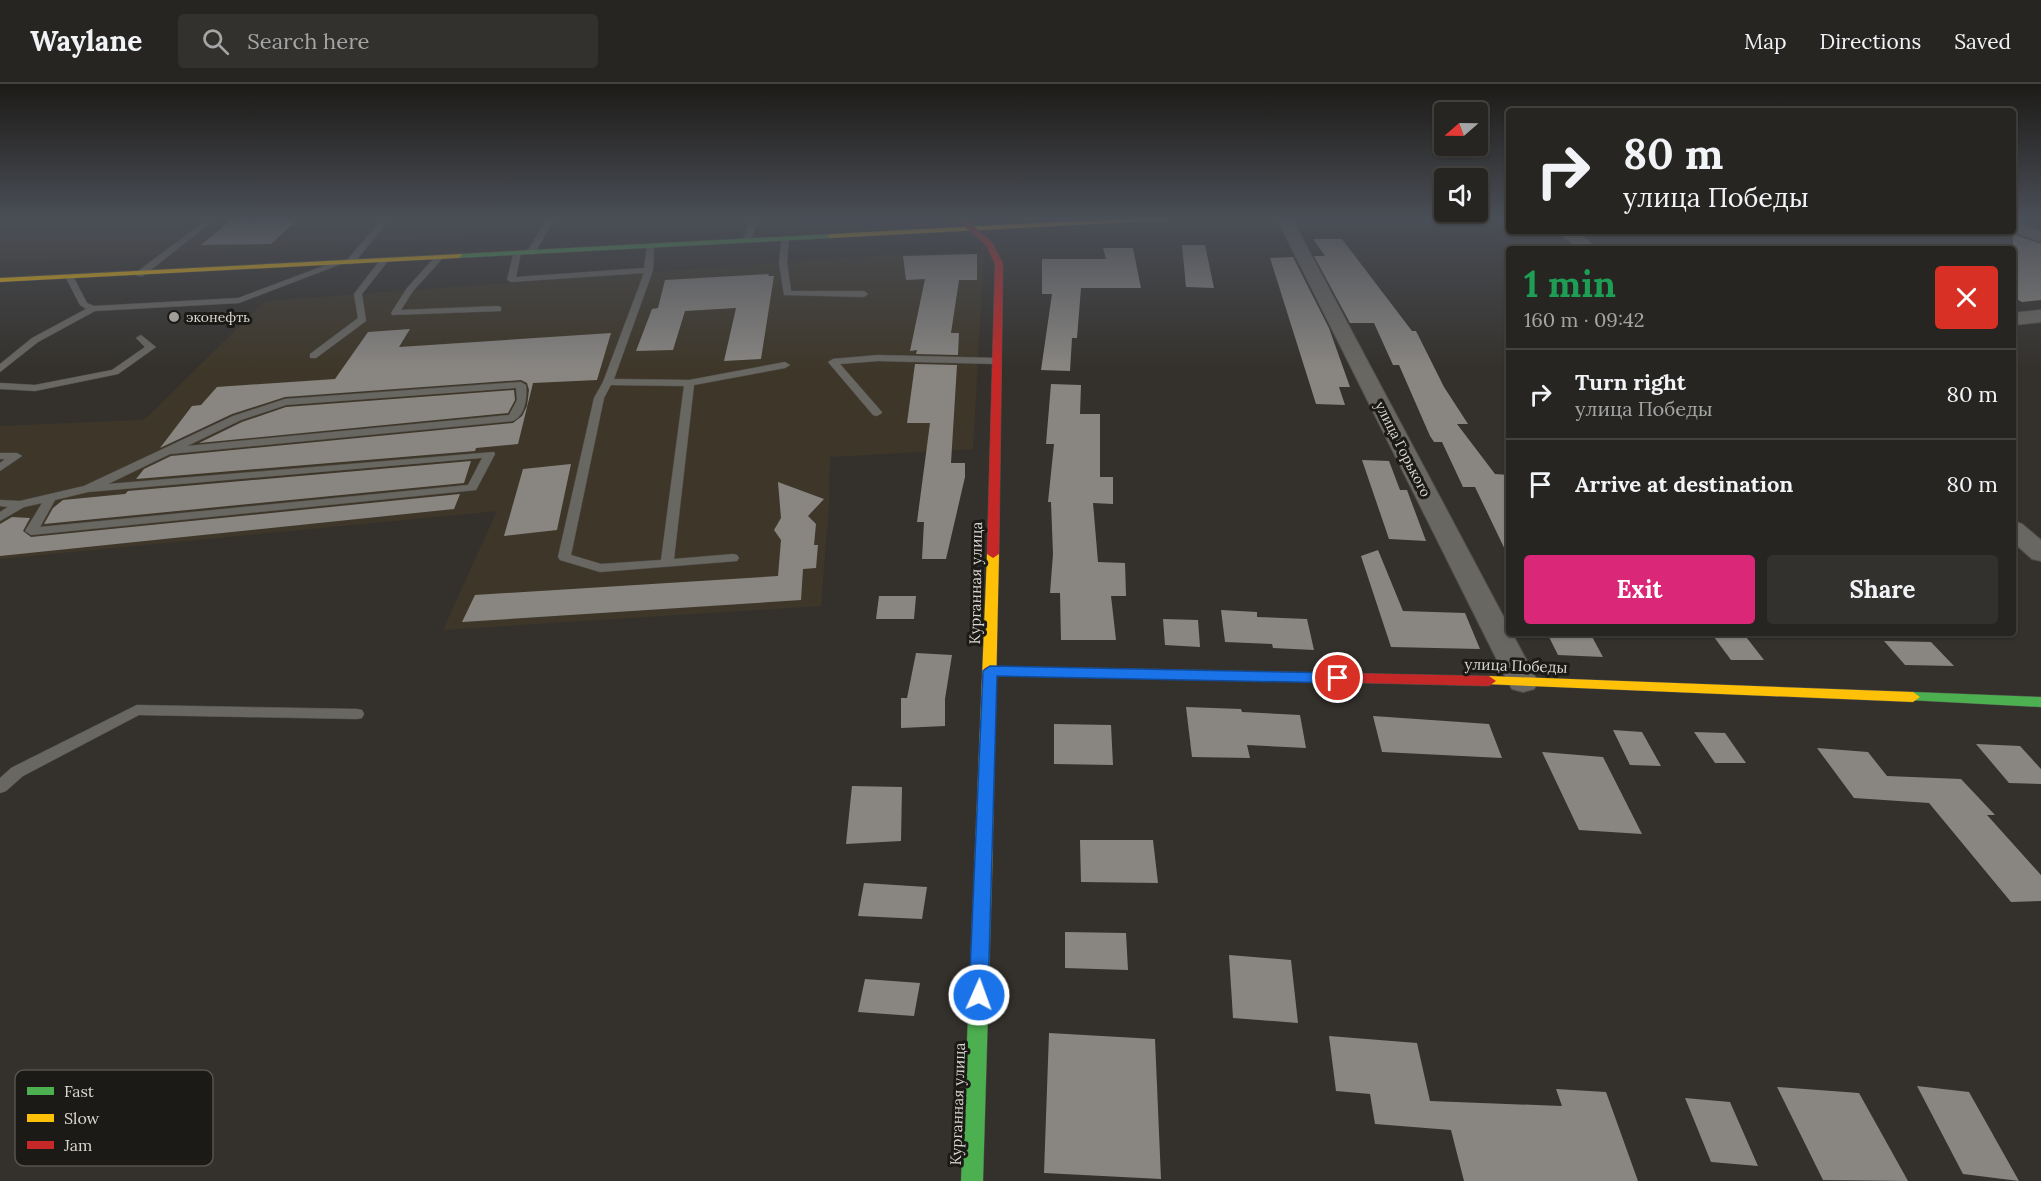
<!DOCTYPE html>
<html lang="en">
<head>
<meta charset="utf-8">
<style>
  :root { --surface:#272521; --page:#33312e; --text:#f1f3f6; --muted:#a4a5a5; --line:#43423f; --accent:#db2777 }
  body { margin:0; font-family:Lora,serif; background:var(--page); color:var(--text); height:100vh; display:flex; flex-direction:column; font-size:22px; white-space:nowrap }
  * { box-sizing:border-box; margin:0 }
  p { font-size:20px; color:var(--muted) }
  .icon { flex:none; width:33px; height:33px; fill:none; stroke:currentColor; stroke-width:2; stroke-linecap:round; stroke-linejoin:round }
  .map { position:relative; flex:1; overflow:hidden }
  .drawer { position:absolute; left:1506px; top:162px; width:510px; height:390px; display:flex; flex-direction:column; background:var(--surface); border-radius:6px; box-shadow:0 2px 4px #0004,0 0 0 2px var(--line) }
  .drawer>* { flex:none }
  .top-card { position:absolute; left:1506px; top:24px; width:510px; height:126px; border-radius:6px; box-shadow:0 2px 4px #0004,0 0 0 2px var(--line); background:#272521; color:var(--text); overflow:hidden }
  .needle { width:39px; rotate:250deg }
  .controls { position:absolute; left:1434px; top:18px; display:grid; gap:12px }
  .controls a { display:grid; place-items:center; width:54px; height:54px; border-radius:6px; background:var(--surface); box-shadow:0 2px 4px #0004,0 0 0 2px var(--line); font-size:30px }
  .pin { position:absolute; display:grid; place-items:center; width:51px; height:51px; color:#fff; margin:-26px; border:3px solid #fff; border-radius:50%; box-shadow:0 2px 6px #0007 }
  .me { position:absolute; width:66px; margin:-33px; rotate:2deg; stroke-linejoin:round; filter:drop-shadow(0 0 4px #0008) }
  .turn { display:flex; align-items:center; gap:21px; height:126px; padding:0 18px; font-size:27px }
  .turn .icon { width:78px; height:78px; stroke-width:2.5 }
  .turn b { display:block; font-size:42px; line-height:51px }
  .round { display:grid; place-items:center; flex:none; width:63px; height:63px; border-radius:6px; background:var(--page) }
  .head { display:flex; align-items:center; justify-content:space-between; height:102px; padding:0 18px }
  h1 { font-size:36px; font-weight:700; line-height:45px; color:#1e9e55 }
  .cta { display:flex; gap:12px; margin-top:auto; padding:12px 18px }
  .cta a { flex:1; height:69px; border-radius:6px; background:var(--accent); color:#fff; font-size:24px; font-weight:700; line-height:69px; text-align:center }
  .cta a+a { background:var(--page); color:var(--text) }
  ul { padding:0; list-style:none }
  li { display:flex; align-items:center; gap:18px; height:90px; padding:0 18px; border-top:2px solid var(--line) }
  li div { flex:1 }
  li b { display:block; font-size:22px }
  li em { font-style:normal }
  header { display:flex; align-items:center; gap:36px; box-sizing:border-box; height:84px; padding:0 30px; background:var(--surface); border-bottom:2px solid var(--line) }
  header strong { font-size:28px }
  nav { display:flex; gap:33px; margin-inline-start:auto; font-size:21px }
  .search { width:420px; height:54px; background:var(--page); display:flex; align-items:center; gap:15px; box-sizing:border-box; padding:0 21px; border-radius:6px; color:var(--muted); font-size:22px }
  .map>svg:first-child { display:block }
  .built { fill:#3e3729 }
  .building { fill:#898682 }
  .lines { fill:none; stroke-linecap:round; stroke-linejoin:round }
  .lane-casing { stroke:#514f4b; stroke-width:1 }
  .street-casing { stroke:#514f4b; stroke-width:2 }
  .fast-casing { stroke:#514f4b; stroke-width:1 }
  .slow-casing { stroke:#514f4b; stroke-width:1 }
  .jam-casing { stroke:#514f4b; stroke-width:1 }
  .lane { fill:#696762; fill-rule:evenodd }
  .street { fill:#696762; fill-rule:evenodd }
  .fast { fill:#4caf50; fill-rule:evenodd }
  .slow { fill:#ffc107; fill-rule:evenodd }
  .jam { fill:#c62828; fill-rule:evenodd }
  .route { fill:#1a73e8; stroke:#114b97; stroke-width:1.5 }
  .poi-dot { fill:#a09d98; stroke:#1c1a16; stroke-width:2 }
  .labels { text-anchor:middle; stroke-width:6; stroke-linejoin:round; paint-order:stroke }
  .far-poi-label { font-size:14px; fill:#dad7d2; stroke:#1c1a16; text-anchor:start }
  .far-street-label { font-size:14px; fill:#dad7d2; stroke:#1c1a16 }
  .street-label { font-size:15px; fill:#dad7d2; stroke:#1c1a16 }
  .key { fill:#1c1a16; stroke:#55534e; stroke-width:1.5 }
  .key-label { font-size:16px; fill:#dad7d2 }
</style>
</head>
<body>
<header>
<strong>Waylane</strong>
<div class="search"><svg class="icon" aria-label="search" viewBox="0 0 24 24"><circle cx="10" cy="10" r="6"/><path d="M15 15l6 6"/></svg>Search here</div>
<nav><a>Map</a><a>Directions</a><a>Saved</a></nav>
</header>
<div class="map">
<svg width="2041" height="1097" viewBox="0 0 2041 1097">
  <rect width="100%" height="100%" fill="#34312c"/>
  <g class="built">
    <polygon points="0,133 853,133 0,178"/>
    <polygon points="984,167 973,365 830,373 829,421 821,522 443,546 497,427 0,475 0,342 144,336 265,217 881,171"/>
  </g>
  <g class="building">
    <polygon points="235,133 300,133 271,160 201,161"/>
    <polygon points="2013,150 2041,160 2041,216 2022,218 2013,213"/>
    <polygon points="1313,155 1342,155 1412,247 1416,247 1444,303 1468,340 1457,340 1495,390 1509,391 1509,474 1475,403 1463,403 1442,358 1434,358 1430,352 1399,281 1393,281 1374,239 1350,239 1314,172 1325,172"/>
    <polygon points="1182,161 1205,161 1214,204 1186,203"/>
    <polygon points="1103,164 1133,164 1141,204 1081,204 1077,254 1072,254 1070,287 1041,286 1052,210 1042,210 1042,175 1106,175"/>
    <polygon points="977,170 977,196 959,196 951,249 959,249 958,271 916,270 917,266 910,267 925,195 906,196 903,172"/>
    <polygon points="1293,173 1329,244 1350,303 1339,303 1345,321 1316,320 1270,174"/>
    <polygon points="769,190 768,192 774,192 761,275 724,277 736,224 685,227 673,266 636,267 652,225 658,224 665,196"/>
    <polygon points="410,245 399,263 611,249 597,296 533,299 518,360 476,364 475,367 136,395 144,385 171,372 513,339 522,332 527,322 529,306 527,299 521,296 285,313 232,330 160,364 192,322 201,321 217,303 335,295 368,248"/>
    <polygon points="915,280 957,281 951,379 965,379 965,393 946,475 922,475 924,438 917,438 930,339 907,339"/>
    <polygon points="1051,300 1081,301 1080,330 1100,330 1100,393 1113,393 1113,420 1093,419 1098,478 1125,479 1126,512 1111,512 1116,556 1061,556 1060,509 1050,509 1053,470 1051,418 1048,418 1054,360 1046,360"/>
    <polygon points="514,306 515,316 508,329 199,359 242,338 286,323"/>
    <polygon points="1362,376 1389,377 1400,406 1407,406 1426,457 1389,455"/>
    <polygon points="471,377 464,399 44,440 53,424 63,416 125,410 128,407"/>
    <polygon points="571,380 557,446 504,452 523,385"/>
    <polygon points="778,398 824,415 808,432 816,440 814,461 818,461 816,484 803,485 801,516 462,538 475,511 778,492 781,456 774,446 781,434"/>
    <polygon points="460,410 454,425 0,472 0,440 12,433 30,434 23,447 31,453"/>
    <polygon points="1378,466 1403,527 1465,529 1480,565 1391,563 1361,472"/>
    <polygon points="879,512 916,512 914,535 876,535"/>
    <polygon points="1221,526 1257,528 1257,533 1307,535 1314,566 1273,564 1272,560 1225,558"/>
    <polygon points="1163,535 1198,536 1200,563 1165,561"/>
    <polygon points="1547,549 1590,549 1603,573 1558,571"/>
    <polygon points="1711,549 1743,549 1764,576 1731,576"/>
    <polygon points="1884,557 1931,558 1954,582 1905,581"/>
    <polygon points="916,569 952,571 945,615 945,642 901,644 901,614 907,614"/>
    <polygon points="1186,623 1241,625 1242,628 1300,631 1306,664 1247,661 1250,674 1192,673"/>
    <polygon points="1373,632 1489,640 1502,674 1382,668"/>
    <polygon points="1054,640 1111,641 1113,681 1054,680"/>
    <polygon points="1613,646 1642,648 1661,682 1630,681"/>
    <polygon points="1694,648 1725,649 1746,679 1715,679"/>
    <polygon points="1976,660 2020,662 2041,685 2041,700 2009,699"/>
    <polygon points="1817,664 1868,668 1887,692 1961,695 1995,731 1987,731 2041,791 2041,817 2011,818 1929,719 1854,714"/>
    <polygon points="1542,668 1603,673 1642,750 1579,746"/>
    <polygon points="852,702 902,703 901,757 846,760"/>
    <polygon points="1080,756 1153,756 1158,799 1081,798"/>
    <polygon points="864,799 927,803 922,835 858,832"/>
    <polygon points="1065,848 1126,849 1128,886 1065,884"/>
    <polygon points="1229,871 1291,876 1298,939 1233,934"/>
    <polygon points="865,895 920,899 914,932 858,928"/>
    <polygon points="1049,949 1155,955 1161,1095 1044,1089"/>
    <polygon points="1329,952 1417,959 1430,1017 1562,1022 1556,1005 1606,1008 1638,1097 1464,1097 1451,1046 1375,1040 1370,1010 1336,1007"/>
    <polygon points="1917,1002 1969,1008 2019,1097 1963,1090"/>
    <polygon points="1777,1003 1859,1009 1908,1097 1823,1096"/>
    <polygon points="1685,1014 1730,1018 1758,1082 1711,1078"/>
  </g>
  <g class="lines">
    <g class="lane-casing">
      <g id="lane">
        <polygon points="210,133 218,133 143,192 137,192 137,188"/>
        <polygon points="384,133 392,133 353,180 347,180 347,176"/>
        <polygon points="548,133 556,133 534,170 528,170 527,168"/>
        <polygon points="751,133 759,133 751,157 747,159 743,157"/>
        <polygon points="782,152 789,154 787,179 791,207 864,207 868,210 864,213 784,211 779,179"/>
        <path d="M647 160 654 162 653 186 614 295 689 296 785 278 790 281 785 284 694 301 674 475 733 470 737 471 739 474 737 477 600 488 560 476 558 473 594 314 603 298 644 189 511 198 507 196 514 167 521 169 516 193 644 184ZM611 301 684 302 661 476 601 480 571 471 604 314Z"/>
        <polygon points="436,172 443,174 413,207 401,226 498,222 501,223 501,227 392,231 391,229 407,204"/>
        <polygon points="381,175 388,177 362,210 366,237 316,274 310,274 310,270 358,234 354,210"/>
        <polygon points="337,177 344,179 239,219 95,227 38,258 0,288 0,280 32,254 86,225 80,221 66,194 67,192 73,192 87,219 94,222 238,214"/>
        <polygon points="141,251 156,263 118,290 35,307 0,305 0,299 35,301 112,286 145,263 136,254"/>
        <polygon points="878,271 997,274 1002,277 997,280 878,277 840,280 881,327 882,329 877,332 873,331 828,278 833,275"/>
        <path d="M521 298 526 301C527 313 526 331 513 337L170 370 108 400 494 368 495 370 476 406 31 451 25 447 42 419 24 423 0 437V428L8 423 0 422V416L20 417 84 402 233 332 285 315ZM516 304 517 316 509 331 187 362 241 336 286 321ZM482 374 468 401 40 443 55 416 88 408Z"/>
        <polygon points="0,369 17,369 22,372 0,387 0,379 5,375 0,375"/>
        <polygon points="137,621 357,625 362,626 364,630 362,634 357,635 139,631 23,692 6,707 0,709 0,694 11,684"/>
      </g>
    </g>
    <g class="street-casing">
      <g id="street">
        <polygon points="1276,133 1291,133 1509,543 1509,549 1512,549 1538,598 1534,605 1523,608 1512,605 1508,598"/>
        <polygon points="2013,137 2041,147 2041,158 2012,147"/>
        <polygon points="1556,147 1575,147 1599,165 1580,165"/>
        <polygon points="2041,226 2041,238 2013,241 2013,229"/>
        <polygon points="2013,437 2022,440 2041,456 2041,477 2032,475 2013,458"/>
      </g>
    </g>
    <g class="fast-casing">
      <g id="fast">
        <polygon points="831,150 835,152 834,154 458,174 454,172 458,170"/>
        <polygon points="1913,608 2041,613 2041,623 1908,616 1906,613"/>
        <polygon points="983,785 989,787 992,792 983,1097 961,1097 974,792 977,787"/>
      </g>
    </g>
    <g class="slow-casing">
      <g id="slow">
        <polygon points="1151,133 1191,133 1187,135 831,154 827,152 831,150"/>
        <polygon points="461,170 462,172 458,174 0,198 0,194"/>
        <polygon points="993,466 999,470 992,792 989,797 983,799 977,797 974,792 987,470"/>
        <polygon points="1489,592 1913,608 1920,613 1913,618 1484,600 1482,597 1484,594"/>
      </g>
    </g>
    <g class="jam-casing">
      <g id="jam">
        <polygon points="957,133 963,133 992,158 1003,180 999,470 993,474 987,470 995,180 986,161 957,136"/>
        <polygon points="990,582 1489,592 1496,597 1489,602 985,590 983,587 985,584"/>
      </g>
    </g>
    <use href="#lane" class="lane"/>
    <use href="#street" class="street"/>
    <use href="#fast" class="fast"/>
    <use href="#slow" class="slow"/>
    <use href="#jam" class="jam"/>
  </g>
  <linearGradient id="sky" x2="0" y2="1"><stop stop-color="#1d1b18"/><stop offset="0.47" stop-color="#4a4e56"/><stop offset="1" stop-color="#4a4e56" stop-opacity="0"/></linearGradient>
  <rect width="2041" height="286" fill="url(#sky)"/>
  <polygon class="route" points="990,582 1338,589 1345,594 1338,599 997,592 988,911 985,917 979,920 972,917 969,911 983,587"/>
  <circle class="poi-dot" cx="174" cy="233" r="6"/>
  <g class="labels">
    <g class="far-poi-label">
      <text x="186" y="238">эконефть</text>
    </g>
    <g class="far-street-label">
      <text transform="translate(1403 365) rotate(63)" y="5">улица Горького</text>
    </g>
    <g class="street-label">
      <text transform="translate(976 499) rotate(-89)" y="5">Курганная улица</text>
      <text transform="translate(1516 582) rotate(2)" y="5">улица Победы</text>
      <text transform="translate(958 1020) rotate(-88)" y="5">Курганная улица</text>
    </g>
  </g>
  <rect x="15" y="986" width="198" height="96" rx="9" class="key"/>
  <rect x="27" y="1003" width="27" height="8" fill="#4caf50"/>
  <rect x="27" y="1030" width="27" height="8" fill="#ffc107"/>
  <rect x="27" y="1057" width="27" height="8" fill="#c62828"/>
  <g class="key-label">
    <text x="64" y="1013">Fast</text>
    <text x="64" y="1040">Slow</text>
    <text x="64" y="1067">Jam</text>
  </g>
</svg>
<div class="controls">
<a><svg class="needle" viewBox="-14 -14 28 28"><path d="M0-13l5 13h-10z" fill="#e53935"/><path d="M0 13l5-13h-10z" fill="#a4a5a5"/></svg></a>
<a><svg class="icon" aria-label="sound" viewBox="0 0 24 24"><path d="M4 9h4l5-4v14l-5-4H4zM17 9q2 3 0 6"/></svg></a>
</div>
<div class="pin" style="left:1338px;top:594px;background:#d93025"><svg class="icon" aria-label="arrive" viewBox="0 0 24 24"><path d="M6 21V4h12l-3 4 3 4H6"/></svg></div>
<svg class="me" style="left:979px;top:911px" viewBox="-20 -20 40 40"><circle r="17" fill="#1a73e8" stroke="#fff" stroke-width="3"/><path d="M0-11L8 9 0 5-8 9z" fill="#fff"/></svg>
<div class="top-card">
<div class="turn"><svg class="icon" aria-label="right" viewBox="0 0 24 24"><path d="M7 20v-9h11M14 6l5 5-5 5"/></svg><div><b>80 m</b>улица Победы</div></div>
</div>
<section class="drawer">
<div class="head"><div><h1>1 min</h1><p>160 m · 09:42</p></div><a class="round" style="background:#d93025;color:#fff"><svg class="icon" aria-label="close" viewBox="0 0 24 24"><path d="M6 6l12 12M18 6L6 18"/></svg></a></div>
<ul>
<li><svg class="icon" aria-label="right" viewBox="0 0 24 24"><path d="M7 20v-9h11M14 6l5 5-5 5"/></svg><div><b>Turn right</b><p>улица Победы</p></div><em>80 m</em></li>
<li><svg class="icon" aria-label="arrive" viewBox="0 0 24 24"><path d="M6 21V4h12l-3 4 3 4H6"/></svg><div><b>Arrive at destination</b></div><em>80 m</em></li>
</ul>
<div class="cta"><a>Exit</a><a>Share</a></div>
</section>
</div>
</body>
</html>
